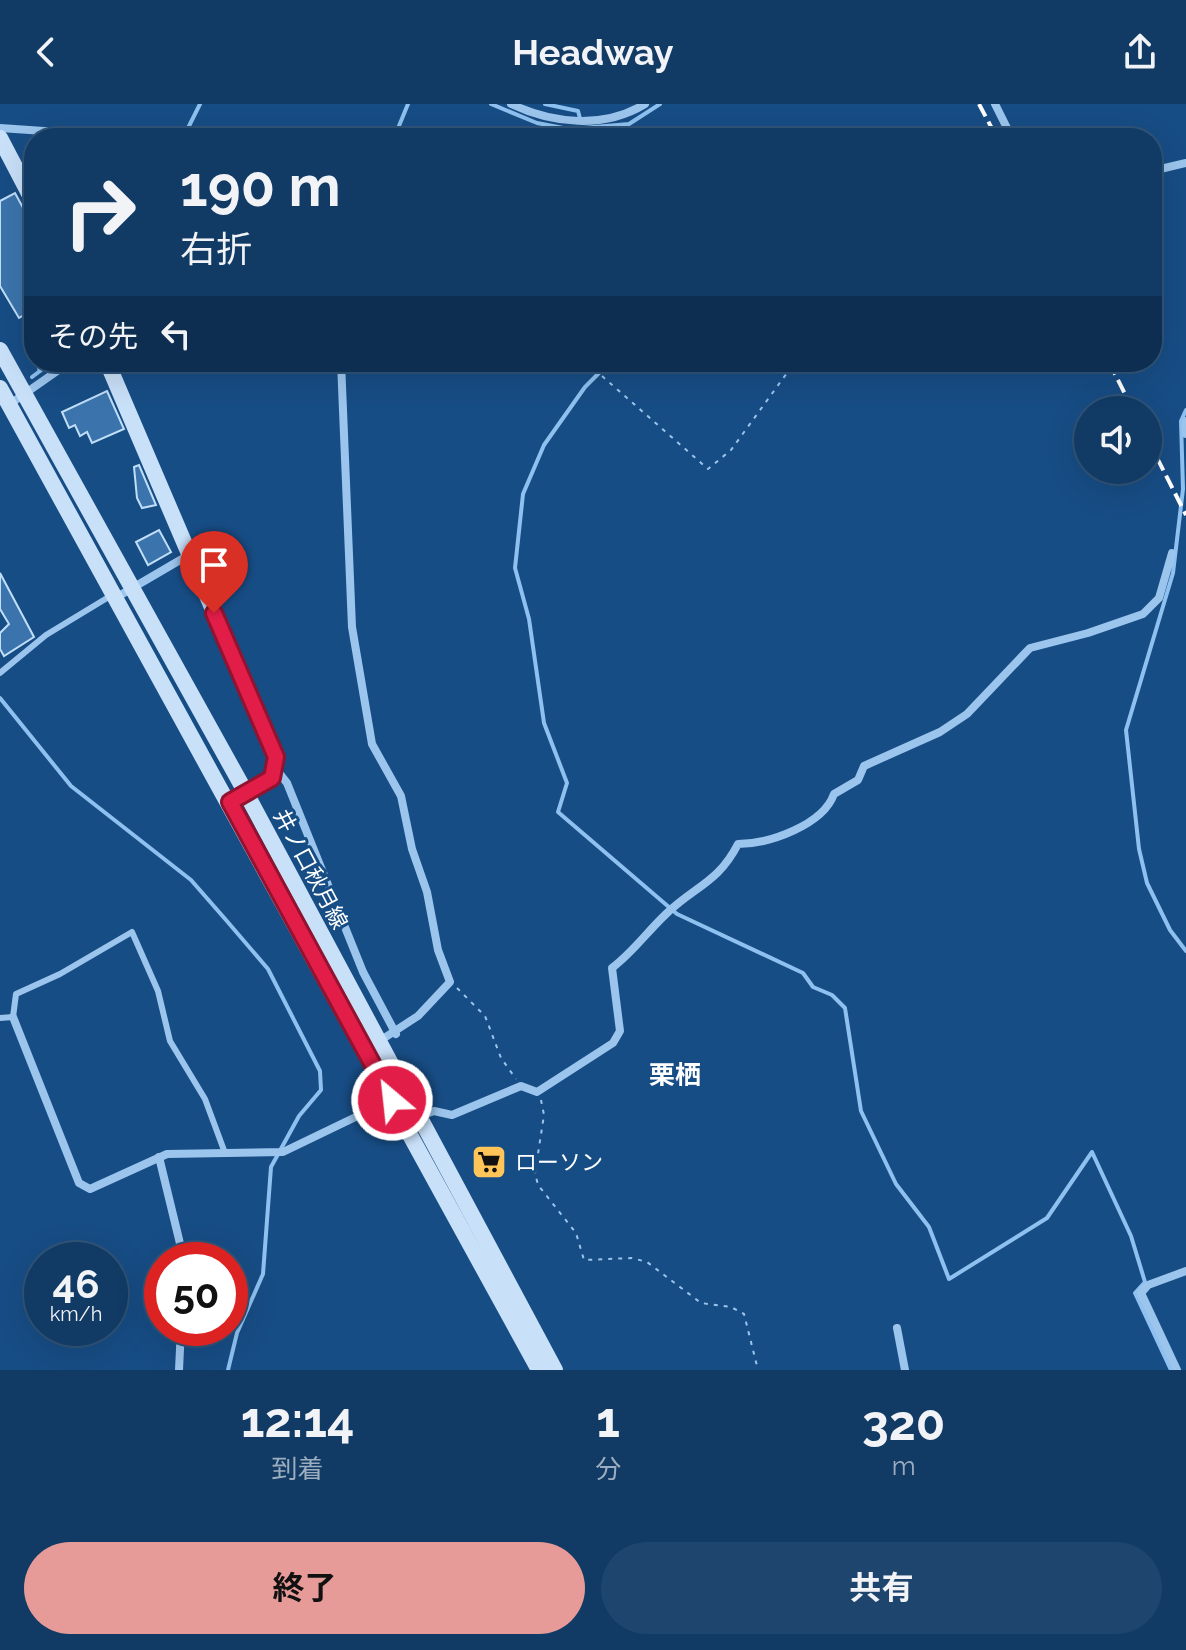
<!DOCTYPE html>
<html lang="ja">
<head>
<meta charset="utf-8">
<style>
  :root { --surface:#113a64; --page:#1e456d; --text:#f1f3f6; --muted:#9cadbf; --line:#305478; --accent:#e69b98 }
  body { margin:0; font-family:Raleway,"Noto Sans JP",sans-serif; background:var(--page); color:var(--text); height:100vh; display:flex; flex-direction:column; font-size:30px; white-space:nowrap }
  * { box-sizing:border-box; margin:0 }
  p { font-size:26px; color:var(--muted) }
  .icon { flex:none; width:44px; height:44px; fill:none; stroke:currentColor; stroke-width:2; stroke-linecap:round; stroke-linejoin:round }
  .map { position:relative; height:1266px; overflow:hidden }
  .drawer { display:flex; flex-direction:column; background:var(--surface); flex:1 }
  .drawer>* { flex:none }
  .top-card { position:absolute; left:24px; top:24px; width:1138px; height:244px; border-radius:32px; box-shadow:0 8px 32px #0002,0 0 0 2px var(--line); background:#113a64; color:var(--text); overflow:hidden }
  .buttons { position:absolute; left:1074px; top:292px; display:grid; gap:16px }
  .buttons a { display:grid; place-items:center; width:88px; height:88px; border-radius:50%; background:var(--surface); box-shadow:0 8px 32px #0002,0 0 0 2px var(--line); font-size:40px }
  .speed { position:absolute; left:24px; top:1138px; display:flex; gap:16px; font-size:40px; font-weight:700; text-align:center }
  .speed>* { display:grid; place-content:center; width:104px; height:104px; border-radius:50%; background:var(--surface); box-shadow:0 8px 32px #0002,0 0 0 2px var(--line); line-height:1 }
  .speed small { font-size:20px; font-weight:400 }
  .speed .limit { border:12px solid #d22; background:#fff; color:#111 }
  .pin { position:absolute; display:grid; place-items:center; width:68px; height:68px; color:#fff; margin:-82px -34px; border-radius:50% 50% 50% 0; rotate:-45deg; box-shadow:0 0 8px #0007 }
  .pin .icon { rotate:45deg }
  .me { position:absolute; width:88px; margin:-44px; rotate:332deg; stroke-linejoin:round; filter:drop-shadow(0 0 6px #0008) }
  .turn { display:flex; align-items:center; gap:28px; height:168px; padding:0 24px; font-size:36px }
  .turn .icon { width:104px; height:104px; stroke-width:2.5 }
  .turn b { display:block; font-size:56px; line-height:68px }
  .then { display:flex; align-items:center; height:76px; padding:0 24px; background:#0003; gap:16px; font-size:30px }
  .eta { display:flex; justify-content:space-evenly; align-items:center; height:136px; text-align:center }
  .eta b { font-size:48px; font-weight:700; line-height:56px }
  .action { display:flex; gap:16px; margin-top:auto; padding:16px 24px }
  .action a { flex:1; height:92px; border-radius:48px; background:var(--accent); color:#111; font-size:32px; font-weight:700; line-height:92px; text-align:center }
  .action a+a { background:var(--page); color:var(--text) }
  header { display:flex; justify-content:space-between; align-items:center; height:104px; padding:0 24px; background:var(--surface); font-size:36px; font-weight:700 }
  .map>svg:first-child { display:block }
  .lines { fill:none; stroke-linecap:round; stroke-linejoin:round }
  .stream { stroke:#8ec1f0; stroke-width:4 }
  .building { fill:#3b74ac; stroke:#c1def9; stroke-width:2 }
  .path { stroke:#9cc5ed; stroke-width:2; stroke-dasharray:4 6; stroke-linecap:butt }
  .lane { stroke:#9cc5ed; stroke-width:6 }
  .street { stroke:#9cc5ed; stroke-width:8 }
  .secondary { stroke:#c9e0f9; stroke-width:16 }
  .rail { stroke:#fff; stroke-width:4; stroke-dasharray:14 6; stroke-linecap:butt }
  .route-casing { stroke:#92132f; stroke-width:20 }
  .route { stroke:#e11d48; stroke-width:14 }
  .labels { text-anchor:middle; stroke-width:6; stroke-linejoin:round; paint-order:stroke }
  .street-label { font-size:22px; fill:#fff; stroke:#174d85 }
  .poi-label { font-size:22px; fill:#fff; stroke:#174d85; text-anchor:start }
  .quarter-label { font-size:26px; font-weight:bold; fill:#fff; stroke:#174d85 }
</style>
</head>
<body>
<header><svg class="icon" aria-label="back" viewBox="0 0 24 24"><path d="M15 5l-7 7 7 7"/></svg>Headway<svg class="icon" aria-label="share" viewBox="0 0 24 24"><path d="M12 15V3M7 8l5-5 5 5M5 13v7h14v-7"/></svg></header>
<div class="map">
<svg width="1186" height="1266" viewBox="0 0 1186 1266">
  <rect width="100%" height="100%" fill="#174d85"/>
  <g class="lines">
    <g class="stream">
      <polyline points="491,0 537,19 584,28 583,34"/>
      <polyline points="545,0 578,7 581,18"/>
      <polyline points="583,24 629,20 660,0"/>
      <polyline points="183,34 200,0"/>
      <polyline points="394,34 408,0"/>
      <polyline points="34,237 31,241 34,249"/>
      <polyline points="37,258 40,267"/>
      <polyline points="610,258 585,283 544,341 523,390 515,464 529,515 544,619 567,679 558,708 677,810 803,869 813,883 832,891 845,904 861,1007 896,1080 929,1123 949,1175 1047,1114 1092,1048 1131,1132 1145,1178 1135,1189 1171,1266"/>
      <polyline points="32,273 52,258"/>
      <polyline points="1186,306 1181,317 1183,385 1173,469 1126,626 1139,745 1147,779 1170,826 1186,847"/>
      <polyline points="0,594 71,682 191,776 226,816 268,865 320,967 321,986 299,1012 271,1063 263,1170 237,1229 228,1266"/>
    </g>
  </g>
  <g class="building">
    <polygon points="15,89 34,124 34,205 19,214 0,182 0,97"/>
    <polygon points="107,287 124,325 92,339 87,328 80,332 75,321 69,324 62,308"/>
    <polygon points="139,361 156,401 142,404 137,394 134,363"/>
    <polygon points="159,426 171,448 148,461 136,438"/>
    <polygon points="0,469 34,533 4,552 0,545 0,529 9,520 0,505"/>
  </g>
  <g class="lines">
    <g class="path">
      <polyline points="576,258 594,265 708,365 731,346 795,258"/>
      <polyline points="457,884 485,912 501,954 516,975"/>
      <polyline points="541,996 544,1011 535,1069 538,1081 576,1129 584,1156 632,1154 647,1158 701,1199 731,1203 744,1210 758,1266"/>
    </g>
    <g class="lane">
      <polyline points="0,569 46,531 112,491"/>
      <polyline points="0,914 13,913 16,890 60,870 132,828 158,887 170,937 205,995 225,1049"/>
    </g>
    <g class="street">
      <path d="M511 0C553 20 604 25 645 0"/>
      <polyline points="995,0 1012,34"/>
      <polyline points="0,24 117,32 196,29 275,34"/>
      <polyline points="1152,67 1186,59"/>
      <polyline points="341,258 352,523 372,640 401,692 412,745 427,788 438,846 450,878 418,912 378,938"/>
      <polyline points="10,300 70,258"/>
      <polyline points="1186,317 1186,330"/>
      <polyline points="117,493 187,452"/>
      <polyline points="276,665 287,679 363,868 396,930"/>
      <polyline points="13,913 79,1079 90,1085 167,1050 283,1048 393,995"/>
      <path d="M418 1013 434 1007 452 1011 521 982 537 988 613 939 620 927 612 864C633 848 647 828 666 810 695 782 718 779 738 740 769 740 823 721 834 690L858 676 864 662 940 628 967 610 1030 544 1088 529 1143 510 1159 494 1172 449"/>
      <polyline points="159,1053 184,1156"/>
      <polyline points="897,1224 905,1266"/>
      <polyline points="179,1266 181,1224"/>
      <polyline points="1177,1266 1141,1189 1148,1181 1186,1167"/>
    </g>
    <g class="secondary">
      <polyline points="0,34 34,99"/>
      <polyline points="0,246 246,689 555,1266"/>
      <polyline points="107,258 276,653 272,674 238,693"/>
      <polyline points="0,284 539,1266"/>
    </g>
    <g class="rail">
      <polyline points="979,0 997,34"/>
      <polyline points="1109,258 1133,306"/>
      <polyline points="1148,336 1186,411"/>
    </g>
  </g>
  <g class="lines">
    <g class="route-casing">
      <polyline id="route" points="214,509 276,653 272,674 230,698 392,996"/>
    </g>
    <use href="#route" class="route"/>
  </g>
  <defs>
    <g id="supermarket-square" transform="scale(1.8)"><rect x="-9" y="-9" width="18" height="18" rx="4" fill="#ffc558" stroke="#174d85"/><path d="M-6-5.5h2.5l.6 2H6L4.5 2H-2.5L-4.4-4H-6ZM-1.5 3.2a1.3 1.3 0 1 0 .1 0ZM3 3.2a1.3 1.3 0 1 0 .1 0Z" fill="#111"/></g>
  </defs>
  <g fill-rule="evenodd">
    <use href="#supermarket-square" x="489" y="1058"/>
  </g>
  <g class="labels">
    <g class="street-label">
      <text transform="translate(311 765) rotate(62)" y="8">井ノ口秋月線</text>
    </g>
    <g class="poi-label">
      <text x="515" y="1066">ローソン</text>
    </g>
    <g class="quarter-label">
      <text x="675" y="980">栗栖</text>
    </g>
  </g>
</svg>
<div class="buttons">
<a><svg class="icon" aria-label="sound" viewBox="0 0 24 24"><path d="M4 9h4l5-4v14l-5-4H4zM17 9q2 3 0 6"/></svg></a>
</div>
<div class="speed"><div>46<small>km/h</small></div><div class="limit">50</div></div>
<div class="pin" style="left:214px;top:509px;background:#d93025"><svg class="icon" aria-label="arrive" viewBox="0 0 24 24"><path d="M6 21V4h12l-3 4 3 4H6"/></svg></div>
<svg class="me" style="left:392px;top:996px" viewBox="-20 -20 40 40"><circle r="17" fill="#e11d48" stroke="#fff" stroke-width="3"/><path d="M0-11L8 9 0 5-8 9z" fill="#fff"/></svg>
<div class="top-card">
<div class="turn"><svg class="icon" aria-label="right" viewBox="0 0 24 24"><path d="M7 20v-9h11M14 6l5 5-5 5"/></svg><div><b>190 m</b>右折</div></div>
<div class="then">その先<svg class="icon" aria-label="left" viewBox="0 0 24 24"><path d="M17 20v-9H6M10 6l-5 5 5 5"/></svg></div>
</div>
</div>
<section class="drawer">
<div class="eta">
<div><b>12:14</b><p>到着</p></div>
<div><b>1</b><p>分</p></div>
<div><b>320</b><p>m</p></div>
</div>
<div class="action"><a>終了</a><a>共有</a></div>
</section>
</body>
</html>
